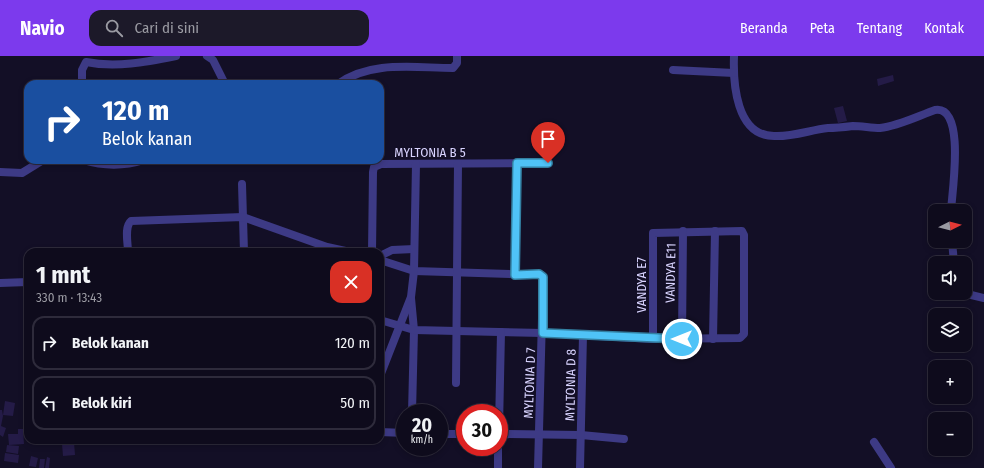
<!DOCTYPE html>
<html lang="id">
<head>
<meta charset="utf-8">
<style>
  :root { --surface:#0e0b1c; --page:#1c1929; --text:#f1f3f6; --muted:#9b9ba3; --line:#2e2b3b; --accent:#7c3aed }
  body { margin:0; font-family:"Fira Sans Condensed",sans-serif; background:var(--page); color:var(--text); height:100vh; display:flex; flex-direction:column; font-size:15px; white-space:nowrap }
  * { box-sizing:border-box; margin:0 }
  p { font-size:13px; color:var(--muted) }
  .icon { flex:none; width:22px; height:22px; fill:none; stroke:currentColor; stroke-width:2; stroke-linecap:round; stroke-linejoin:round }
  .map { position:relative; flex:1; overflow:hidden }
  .side { position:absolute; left:24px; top:192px; width:360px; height:196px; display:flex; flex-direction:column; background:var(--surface); border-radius:12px; box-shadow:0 2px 6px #0003,0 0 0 1px var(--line) }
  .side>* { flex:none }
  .guide { position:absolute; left:24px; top:24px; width:360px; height:84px; border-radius:12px; box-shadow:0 2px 6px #0003,0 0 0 1px var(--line); background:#1a4fa0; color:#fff; overflow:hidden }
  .needle { width:26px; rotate:84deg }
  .controls { position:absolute; left:928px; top:148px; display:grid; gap:8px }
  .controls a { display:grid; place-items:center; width:44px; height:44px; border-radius:8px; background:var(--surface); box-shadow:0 2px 6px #0003,0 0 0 1px var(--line); font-size:20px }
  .speed { position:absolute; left:396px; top:348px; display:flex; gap:8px; font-size:20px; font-weight:700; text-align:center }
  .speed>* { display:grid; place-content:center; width:52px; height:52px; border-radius:50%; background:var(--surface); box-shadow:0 2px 6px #0003,0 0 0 1px var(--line); line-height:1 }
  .speed small { font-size:10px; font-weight:400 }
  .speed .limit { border:6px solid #d22; background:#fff; color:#111 }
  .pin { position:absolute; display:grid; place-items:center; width:34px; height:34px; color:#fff; margin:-41px -17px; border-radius:50% 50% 50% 0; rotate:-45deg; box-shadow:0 0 4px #0007 }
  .pin .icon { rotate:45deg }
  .me { position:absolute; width:44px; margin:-22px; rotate:270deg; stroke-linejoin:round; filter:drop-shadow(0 0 3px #0008) }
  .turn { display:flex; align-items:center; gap:14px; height:84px; padding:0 12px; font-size:18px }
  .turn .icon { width:52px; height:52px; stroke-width:2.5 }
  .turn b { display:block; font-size:28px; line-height:34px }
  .round { display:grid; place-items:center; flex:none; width:42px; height:42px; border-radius:12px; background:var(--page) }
  .head { display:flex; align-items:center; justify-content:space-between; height:68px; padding:0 12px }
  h1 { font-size:24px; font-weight:700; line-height:30px }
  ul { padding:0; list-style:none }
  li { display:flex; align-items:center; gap:12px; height:54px; margin:0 8px 6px; padding:0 4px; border:2px solid var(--line); border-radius:12px }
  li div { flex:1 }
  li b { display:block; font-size:15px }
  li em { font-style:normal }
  header { display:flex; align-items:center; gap:24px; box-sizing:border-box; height:56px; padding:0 20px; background:var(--accent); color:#fff }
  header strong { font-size:19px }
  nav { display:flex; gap:22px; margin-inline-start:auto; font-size:14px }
  .search { width:280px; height:36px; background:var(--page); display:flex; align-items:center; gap:10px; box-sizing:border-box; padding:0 14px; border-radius:12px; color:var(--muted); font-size:15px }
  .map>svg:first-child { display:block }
  .building { fill:#241b47 }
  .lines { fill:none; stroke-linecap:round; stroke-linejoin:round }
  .minor { stroke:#3d3a85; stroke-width:8 }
  .route-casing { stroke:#337fa1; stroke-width:10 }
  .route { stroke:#4fc3f7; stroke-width:7 }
  .labels { text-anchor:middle; stroke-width:3; stroke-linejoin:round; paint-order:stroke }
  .street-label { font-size:13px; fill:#d9d4ff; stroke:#130f26 }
</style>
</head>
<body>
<header>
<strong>Navio</strong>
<div class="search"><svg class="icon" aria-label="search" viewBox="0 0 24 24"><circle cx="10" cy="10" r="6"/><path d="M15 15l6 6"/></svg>Cari di sini</div>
<nav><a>Beranda</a><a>Peta</a><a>Tentang</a><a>Kontak</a></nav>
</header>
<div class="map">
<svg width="984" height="412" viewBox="0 0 984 412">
  <rect width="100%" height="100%" fill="#130f26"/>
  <g class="building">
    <polygon points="893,19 894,25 878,30 877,23"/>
    <polygon points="843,50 847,65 838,67 834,52"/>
    <polygon points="5,345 15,347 13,360 3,359"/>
    <polygon points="0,354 2,354 3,360 1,370 6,372 3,381 0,379"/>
    <polygon points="18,373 23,373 24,388 9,389 8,378 18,378"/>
    <polygon points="74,386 75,399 63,400 62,388"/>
    <polygon points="7,389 19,390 18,398 6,396"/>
    <polygon points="5,397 19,399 18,407 4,405"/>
    <polygon points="31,400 38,402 36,411 29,410"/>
    <polygon points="47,401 50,402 49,412 45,412"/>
    <polygon points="40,403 45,403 44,412 39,412"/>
  </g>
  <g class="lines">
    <g class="minor">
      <polyline points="207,0 213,4 225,28"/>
      <path d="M734 0C733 27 736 80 774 80 793 81 810 74 828 72 836 72 845 71 853 70 862 70 871 72 880 72 898 70 918 60 935 54 966 49 952 136 951 155"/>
      <polyline points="673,14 734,17"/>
      <path d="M82 28V14L86 6C116 12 146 6 176 0"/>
      <path d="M338 28C371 4 415 12 453 12L457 7V0"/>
      <path d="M83 104C103 110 125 110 144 104"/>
      <polyline points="0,116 22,117 43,104"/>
      <polyline points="242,128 244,196"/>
      <polyline points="952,185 954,207"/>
      <path d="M128 196C128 187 124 171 131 165L243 161 327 191 350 196"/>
      <polyline points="372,196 373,116 374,111 381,108 548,107"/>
      <polyline points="380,200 392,194 414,193"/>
      <polyline points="380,204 414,215 541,219 543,224 538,412"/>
      <polyline points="515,219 517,107"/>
      <polyline points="0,227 28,226"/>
      <polyline points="963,237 984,242"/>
      <polyline points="411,242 414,274 412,357"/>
      <polyline points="380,264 414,274 543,277 653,283 740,282 744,278 744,179 742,175 653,177 653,283"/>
      <polyline points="682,283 683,175"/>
      <polyline points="713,283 715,175"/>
      <polyline points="380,320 411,241 414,215 416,108"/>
      <polyline points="456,327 458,108"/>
      <polyline points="499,371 501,276"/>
      <polyline points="380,376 405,377"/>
      <polyline points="439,378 465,378"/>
      <polyline points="499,378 581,379 624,383"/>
      <polyline points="874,386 891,412"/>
      <polyline points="498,412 498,391"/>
      <polyline points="580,412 583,279"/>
    </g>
  </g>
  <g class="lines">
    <g class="route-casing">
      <polyline id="route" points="548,107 517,107 515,219 539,218 543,221 543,277 682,283"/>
    </g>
    <use href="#route" class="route"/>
  </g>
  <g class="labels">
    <g class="street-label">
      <text x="430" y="101">MYLTONIA B 5</text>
      <text transform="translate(670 217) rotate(-89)" y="5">VANDYA E11</text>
      <text transform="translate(641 229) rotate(-90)" y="5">VANDYA E7</text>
      <text transform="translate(529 327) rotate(-88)" y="5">MYLTONIA D 7</text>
      <text transform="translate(570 329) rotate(-89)" y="5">MYLTONIA D 8</text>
    </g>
  </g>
</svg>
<div class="controls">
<a><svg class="needle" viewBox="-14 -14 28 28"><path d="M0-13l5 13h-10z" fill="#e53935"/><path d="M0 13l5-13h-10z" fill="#9b9ba3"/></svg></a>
<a><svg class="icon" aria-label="sound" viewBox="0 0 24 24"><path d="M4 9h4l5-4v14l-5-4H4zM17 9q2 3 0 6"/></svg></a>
<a><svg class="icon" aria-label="layers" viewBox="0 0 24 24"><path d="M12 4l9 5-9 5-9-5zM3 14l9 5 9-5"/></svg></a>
<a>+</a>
<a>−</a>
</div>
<div class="speed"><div>20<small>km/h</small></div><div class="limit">30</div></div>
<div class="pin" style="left:548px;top:107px;background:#d93025"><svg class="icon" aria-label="arrive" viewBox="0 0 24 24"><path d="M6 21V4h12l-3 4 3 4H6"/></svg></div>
<svg class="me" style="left:682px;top:283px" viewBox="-20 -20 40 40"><circle r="17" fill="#4fc3f7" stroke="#fff" stroke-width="3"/><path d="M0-11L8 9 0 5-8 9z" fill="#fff"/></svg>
<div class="guide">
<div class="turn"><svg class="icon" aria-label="right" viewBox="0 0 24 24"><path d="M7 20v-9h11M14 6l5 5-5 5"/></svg><div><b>120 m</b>Belok kanan</div></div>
</div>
<section class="side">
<div class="head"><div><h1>1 mnt</h1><p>330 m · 13:43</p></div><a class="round" style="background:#d93025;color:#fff"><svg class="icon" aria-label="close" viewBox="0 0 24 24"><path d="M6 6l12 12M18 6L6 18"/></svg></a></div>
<ul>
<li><svg class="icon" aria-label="right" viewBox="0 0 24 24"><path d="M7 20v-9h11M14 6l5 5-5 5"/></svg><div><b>Belok kanan</b></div><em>120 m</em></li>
<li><svg class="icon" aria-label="left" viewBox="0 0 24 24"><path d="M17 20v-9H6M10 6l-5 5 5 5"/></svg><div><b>Belok kiri</b></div><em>50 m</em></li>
</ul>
</section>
</div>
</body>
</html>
